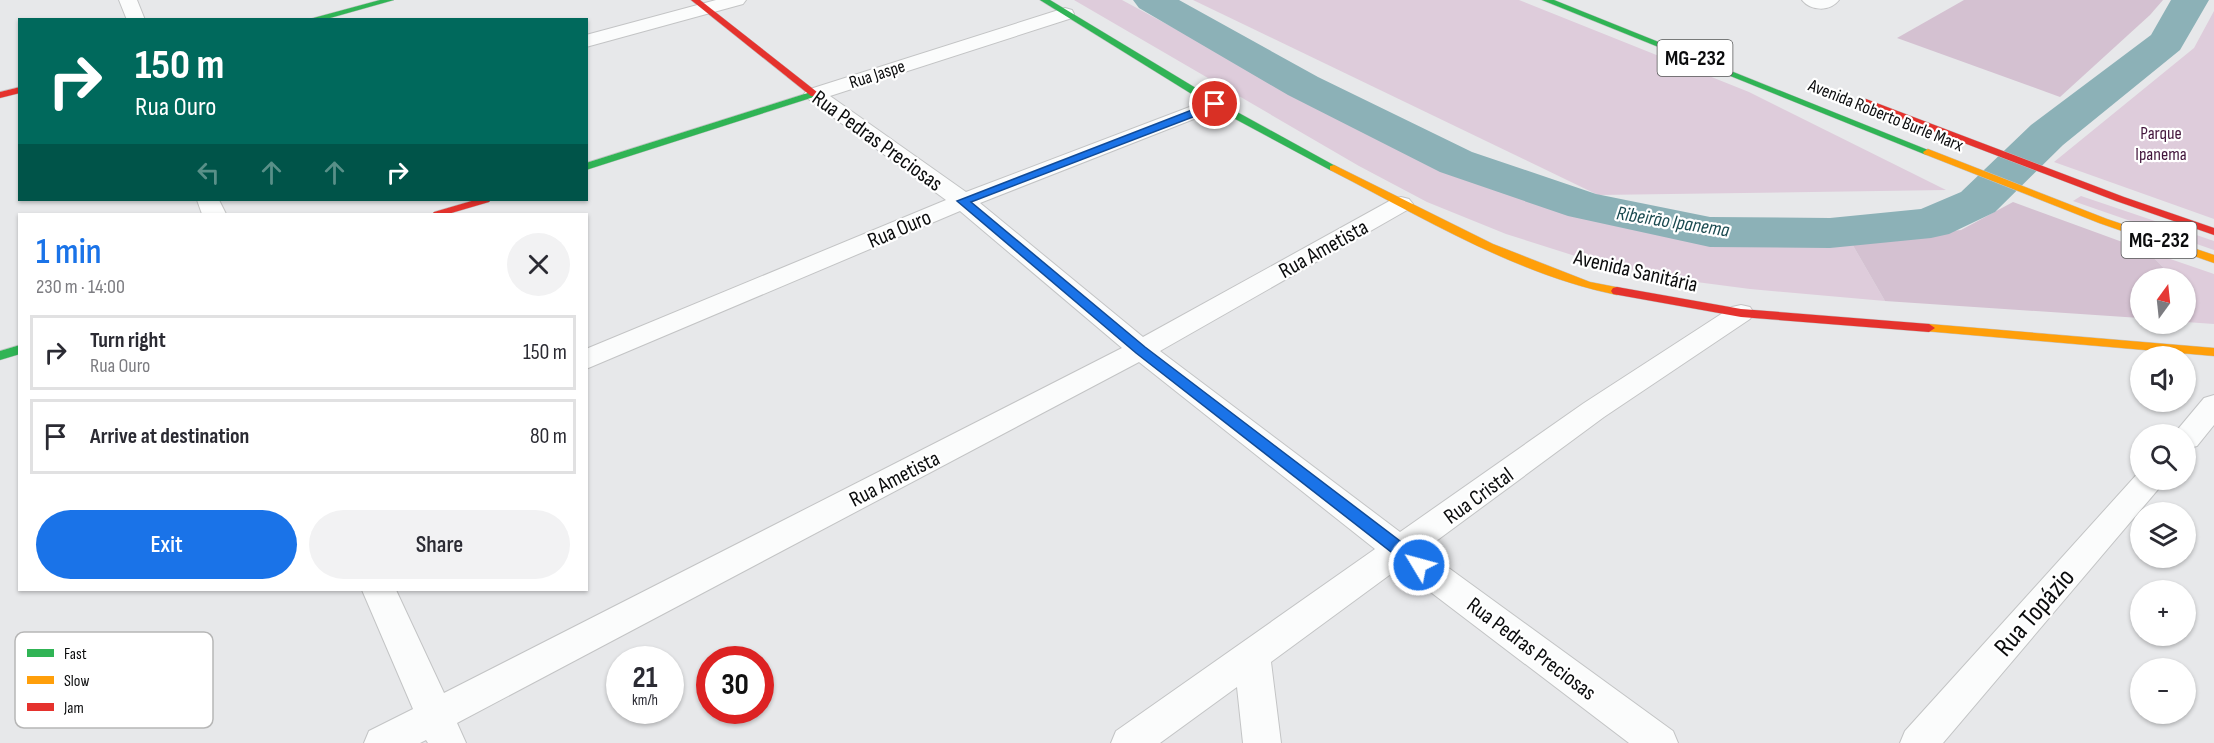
<!DOCTYPE html>
<html lang="en">
<head>
<meta charset="utf-8">
<style>
  :root { --surface:#fff; --page:#f2f2f3; --text:#2b2b33; --muted:#7c7c81; --line:#e1e1e2; --accent:#1a73e8 }
  body { margin:0; font-family:"Sofia Sans Condensed",sans-serif; background:var(--page); color:var(--text); height:100vh; display:flex; flex-direction:column; font-size:22px; white-space:nowrap }
  * { box-sizing:border-box; margin:0 }
  p { font-size:20px; color:var(--muted) }
  .icon { flex:none; width:33px; height:33px; fill:none; stroke:currentColor; stroke-width:2; stroke-linecap:round; stroke-linejoin:round }
  .map { position:relative; flex:1; overflow:hidden }
  .side { position:absolute; left:18px; top:213px; width:570px; height:378px; display:flex; flex-direction:column; background:var(--surface); border-radius:0px; box-shadow:0 2px 4px #0004 }
  .side>* { flex:none }
  .guide { position:absolute; left:18px; top:18px; width:570px; height:183px; border-radius:0px; box-shadow:0 2px 4px #0004; background:#00695c; color:#fff; overflow:hidden }
  .needle { width:39px; rotate:15deg }
  .buttons { position:absolute; left:2130px; top:268px; display:grid; gap:12px }
  .buttons a { display:grid; place-items:center; width:66px; height:66px; border-radius:50%; background:var(--surface); box-shadow:0 2px 4px #0004; font-size:30px }
  .speed { position:absolute; left:606px; top:646px; display:flex; gap:12px; font-size:30px; font-weight:700; text-align:center }
  .speed>* { display:grid; place-content:center; width:78px; height:78px; border-radius:50%; background:var(--surface); box-shadow:0 2px 4px #0004; line-height:1 }
  .speed small { font-size:15px; font-weight:400 }
  .speed .limit { border:9px solid #d22; background:#fff; color:#111 }
  .pin { position:absolute; display:grid; place-items:center; width:51px; height:51px; color:#fff; margin:-26px; border:3px solid #fff; border-radius:50%; box-shadow:0 2px 6px #0007 }
  .me { position:absolute; width:66px; margin:-33px; rotate:307deg; stroke-linejoin:round; filter:drop-shadow(0 0 4px #0008) }
  .turn { display:flex; align-items:center; gap:21px; height:126px; padding:0 18px; font-size:27px }
  .turn .icon { width:78px; height:78px; stroke-width:2.5 }
  .turn b { display:block; font-size:42px; line-height:51px }
  .lanes { display:flex; align-items:center; height:57px; padding:0 18px; background:#0003; justify-content:center; gap:30px; direction:ltr }
  .lanes .off { opacity:.35 }
  .round { display:grid; place-items:center; flex:none; width:63px; height:63px; border-radius:32px; background:var(--page) }
  .overview { display:flex; align-items:center; justify-content:space-between; height:102px; padding:0 18px }
  h1 { font-size:36px; font-weight:600; line-height:45px; color:var(--accent) }
  .button { display:flex; gap:12px; margin-top:auto; padding:12px 18px }
  .button a { flex:1; height:69px; border-radius:36px; background:var(--accent); color:#fff; font-size:24px; font-weight:600; line-height:69px; text-align:center }
  .button a+a { background:var(--page); color:var(--text) }
  ul { padding:0; list-style:none }
  li { display:flex; align-items:center; gap:18px; height:75px; margin:0 12px 9px; padding:0 6px; border:3px solid var(--line); border-radius:0px }
  li div { flex:1 }
  li b { display:block; font-size:22px }
  li em { font-style:normal }
  .map>svg:first-child { display:block }
  .green { fill:#deccdb }
  .forest { fill:#d4c1d1 }
  .lines { fill:none; stroke-linecap:round; stroke-linejoin:round }
  .river { fill:#8cb1b7; fill-rule:evenodd }
  .street-casing { stroke:#c3c4c5; stroke-width:2 }
  .fast-casing { stroke:#c3c4c5; stroke-width:1 }
  .slow-casing { stroke:#c3c4c5; stroke-width:1 }
  .jam-casing { stroke:#c3c4c5; stroke-width:1 }
  .street { fill:#fbfcfc; fill-rule:evenodd }
  .fast { fill:#30b455; fill-rule:evenodd }
  .slow { fill:#ff9f0a; fill-rule:evenodd }
  .jam { fill:#e5322d; fill-rule:evenodd }
  .route { fill:#1a73e8; stroke:#114b97; stroke-width:1.5 }
  .labels { text-anchor:middle; stroke-width:4.5; stroke-linejoin:round; paint-order:stroke }
  .far-street-label { font-size:18px; fill:#0b0c0d; stroke:#fff }
  .far-park-label { font-size:18px; fill:#44173d; stroke:#fff }
  .far-water-label { font-size:20px; font-style:italic; fill:#1a4a50; stroke:#fff }
  .shield { fill:#fff; stroke:#545556; stroke-width:1.5 }
  .shield-label { font-size:21px; font-weight:bold; fill:#0b0c0d }
  .street-label { font-size:22px; fill:#0b0c0d; stroke:#fff }
  .near-street-label { font-size:27px; fill:#0b0c0d; stroke:#fff }
  .key { fill:#fff; stroke:#b6b6b6; stroke-width:1.5 }
  .key-label { font-size:16px; fill:#0b0c0d }
</style>
</head>
<body>
<div class="map">
<svg width="2214" height="743" viewBox="0 0 2214 743">
  <rect width="100%" height="100%" fill="#e7e8ea"/>
  <g class="green">
    <polygon points="1074,0 1122,0 1363,130 1415,154 1577,211 1665,233 1730,243 1793,246 1851,242 1885,301 1750,289 1681,280 1591,261 1506,234 1427,202 1359,166"/>
    <polygon points="1193,0 1519,0 1749,92 1946,190 1598,195"/>
    <polygon points="2214,11 2214,219 2054,162 2194,48"/>
    <polygon points="2081,196 2214,241 2214,250 2073,201"/>
    <polygon points="2147,251 2214,274 2214,324 2186,322 2190,294 2186,290 2186,279 2175,279"/>
  </g>
  <g class="forest">
    <polygon points="1964,0 2163,0 2150,15 2060,97 1897,38"/>
    <polygon points="2013,202 2147,251 2175,279 2140,279 2140,318 1885,301 1851,242 1961,230"/>
  </g>
  <g class="lines">
    <polygon class="river" points="1133,0 1179,0 1318,77 1472,152 1596,194 1710,217 1830,218 1921,209 1961,192 2031,125 2151,35 2171,0 2209,0 2180,50 2063,145 1995,212 1949,234 1931,238 1830,248 1710,247 1568,216 1440,172 1288,95 1139,8"/>
    <g class="street-casing">
      <g id="street">
        <polygon points="119,0 137,0 145,20 127,20"/>
        <polygon points="716,0 746,0 743,4 586,47 586,35"/>
        <path d="M1802 0H1839C1830 12 1811 11 1802 0Z"/>
        <polygon points="1065,8 1072,10 1074,14 1072,18 830,96 966,192 1208,100 1215,98 1222,100 1225,104 1222,108 980,203 1143,337 1393,199 1401,197 1409,199 1413,204 1409,209 1160,351 1400,532 1584,403 1732,307 1741,305 1750,307 1754,313 1750,319 1604,417 1424,550 1673,731 1678,743 1629,743 1399,568 1271,662 1281,743 1243,743 1237,687 1160,743 1111,743 1116,731 1375,549 1139,362 457,723 466,743 428,743 426,740 420,743 364,743 369,731 413,709 362,590 396,590 444,693 1122,348 960,211 586,369 586,349 946,200 807,98 804,94 807,90"/>
        <polygon points="197,200 219,200 226,214 202,214"/>
        <polygon points="2214,395 2214,425 2197,446 2186,449 2186,435 2173,435 2204,398"/>
        <polygon points="2139,472 2140,480 2166,480 1943,743 1900,743 1905,731"/>
      </g>
    </g>
    <g class="fast-casing">
      <g id="fast">
        <polygon points="380,0 394,0 323,20 306,20"/>
        <polygon points="1040,0 1050,0 1219,102 1339,168 1334,171 1330,170 1211,106"/>
        <polygon points="1542,0 1554,0 1933,152 1928,155 1924,154"/>
        <polygon points="814,91 819,94 817,96 586,170 586,163"/>
        <polygon points="20,345 20,354 0,360 0,351"/>
      </g>
    </g>
    <g class="slow-casing">
      <g id="slow">
        <polygon points="1928,149 2107,219 2214,255 2214,263 2099,223 1924,154 1923,152"/>
        <path d="M1334 165 1493 244 1590 282 1621 288 1623 291 1617 295C1515 274 1422 217 1330 170V166Z"/>
        <polygon points="1929,324 2214,348 2214,356 1924,331 1923,328 1924,325"/>
      </g>
    </g>
    <g class="jam-casing">
      <g id="jam">
        <polygon points="691,0 700,0 817,92 817,96 811,96"/>
        <polygon points="20,87 20,93 0,98 0,92"/>
        <polygon points="1866,99 2124,197 2214,228 2214,235 2116,201 1862,104 1862,100"/>
        <polygon points="475,200 491,200 489,202 448,214 432,214 434,212"/>
        <polygon points="1617,287 1741,309 1929,324 1935,328 1929,332 1741,317 1613,294 1611,291 1613,288"/>
      </g>
    </g>
    <use href="#street" class="street"/>
    <use href="#fast" class="fast"/>
    <use href="#slow" class="slow"/>
    <use href="#jam" class="jam"/>
  </g>
  <polygon class="route" points="1215,101 1219,102 1219,107 971,202 1145,347 1425,560 1427,565 1425,569 1419,571 1413,569 1136,353 957,201"/>
  <g class="labels">
    <g class="far-street-label">
      <text transform="translate(877 74) rotate(-18)" y="6">Rua Jaspe</text>
      <text transform="translate(1886 115) rotate(22)" y="6">Avenida Roberto Burle Marx</text>
    </g>
    <g class="far-park-label">
      <text x="2161" y="139">Parque<tspan x="2161" dy="21">Ipanema</tspan></text>
    </g>
    <g class="far-water-label">
      <text transform="translate(1673 221) rotate(9)" y="7">Ribeirão Ipanema</text>
    </g>
    <g class="shield">
      <rect x="1657.5" y="40" width="75" height="36" rx="4.5"/>
      <rect x="2121.5" y="222" width="75" height="36" rx="4.5"/>
    </g>
    <g class="shield-label">
      <text x="1695" y="65">MG-232</text>
      <text x="2159" y="247">MG-232</text>
    </g>
    <g class="street-label">
      <text transform="translate(878 140) rotate(36)" y="8">Rua Pedras Preciosas</text>
      <text transform="translate(899 228) rotate(-23)" y="8">Rua Ouro</text>
      <text transform="translate(1323 248) rotate(-29)" y="8">Rua Ametista</text>
      <text transform="translate(1636 270) rotate(13)" y="8">Avenida Sanitária</text>
      <text transform="translate(894 478) rotate(-27)" y="8">Rua Ametista</text>
      <text transform="translate(1478 495) rotate(-36)" y="8">Rua Cristal</text>
      <text transform="translate(1532 648) rotate(37)" y="8">Rua Pedras Preciosas</text>
    </g>
    <g class="near-street-label">
      <text transform="translate(2034 612) rotate(-49)" y="9">Rua Topázio</text>
    </g>
  </g>
  <rect x="15" y="632" width="198" height="96" rx="9" class="key"/>
  <rect x="27" y="649" width="27" height="8" fill="#30b455"/>
  <rect x="27" y="676" width="27" height="8" fill="#ff9f0a"/>
  <rect x="27" y="703" width="27" height="8" fill="#e5322d"/>
  <g class="key-label">
    <text x="64" y="659">Fast</text>
    <text x="64" y="686">Slow</text>
    <text x="64" y="713">Jam</text>
  </g>
</svg>
<div class="buttons">
<a><svg class="needle" viewBox="-14 -14 28 28"><path d="M0-13l5 13h-10z" fill="#e53935"/><path d="M0 13l5-13h-10z" fill="#7c7c81"/></svg></a>
<a><svg class="icon" aria-label="sound" viewBox="0 0 24 24"><path d="M4 9h4l5-4v14l-5-4H4zM17 9q2 3 0 6"/></svg></a>
<a><svg class="icon" aria-label="search" viewBox="0 0 24 24"><circle cx="10" cy="10" r="6"/><path d="M15 15l6 6"/></svg></a>
<a><svg class="icon" aria-label="layers" viewBox="0 0 24 24"><path d="M12 4l9 5-9 5-9-5zM3 14l9 5 9-5"/></svg></a>
<a>+</a>
<a>−</a>
</div>
<div class="speed"><div>21<small>km/h</small></div><div class="limit">30</div></div>
<div class="pin" style="left:1215px;top:104px;background:#d93025"><svg class="icon" aria-label="arrive" viewBox="0 0 24 24"><path d="M6 21V4h12l-3 4 3 4H6"/></svg></div>
<svg class="me" style="left:1419px;top:565px" viewBox="-20 -20 40 40"><circle r="17" fill="#1a73e8" stroke="#fff" stroke-width="3"/><path d="M0-11L8 9 0 5-8 9z" fill="#fff"/></svg>
<div class="guide">
<div class="turn"><svg class="icon" aria-label="right" viewBox="0 0 24 24"><path d="M7 20v-9h11M14 6l5 5-5 5"/></svg><div><b>150 m</b>Rua Ouro</div></div>
<div class="lanes"><svg class="icon off" aria-label="left" viewBox="0 0 24 24"><path d="M17 20v-9H6M10 6l-5 5 5 5"/></svg><svg class="icon off" aria-label="ahead" viewBox="0 0 24 24"><path d="M12 20V5M6 11l6-6 6 6"/></svg><svg class="icon off" aria-label="ahead" viewBox="0 0 24 24"><path d="M12 20V5M6 11l6-6 6 6"/></svg><svg class="icon" aria-label="right" viewBox="0 0 24 24"><path d="M7 20v-9h11M14 6l5 5-5 5"/></svg></div>
</div>
<section class="side">
<div class="overview"><div><h1>1 min</h1><p>230 m · 14:00</p></div><a class="round"><svg class="icon" aria-label="close" viewBox="0 0 24 24"><path d="M6 6l12 12M18 6L6 18"/></svg></a></div>
<ul>
<li><svg class="icon" aria-label="right" viewBox="0 0 24 24"><path d="M7 20v-9h11M14 6l5 5-5 5"/></svg><div><b>Turn right</b><p>Rua Ouro</p></div><em>150 m</em></li>
<li><svg class="icon" aria-label="arrive" viewBox="0 0 24 24"><path d="M6 21V4h12l-3 4 3 4H6"/></svg><div><b>Arrive at destination</b></div><em>80 m</em></li>
</ul>
<div class="button"><a>Exit</a><a>Share</a></div>
</section>
</div>
</body>
</html>
